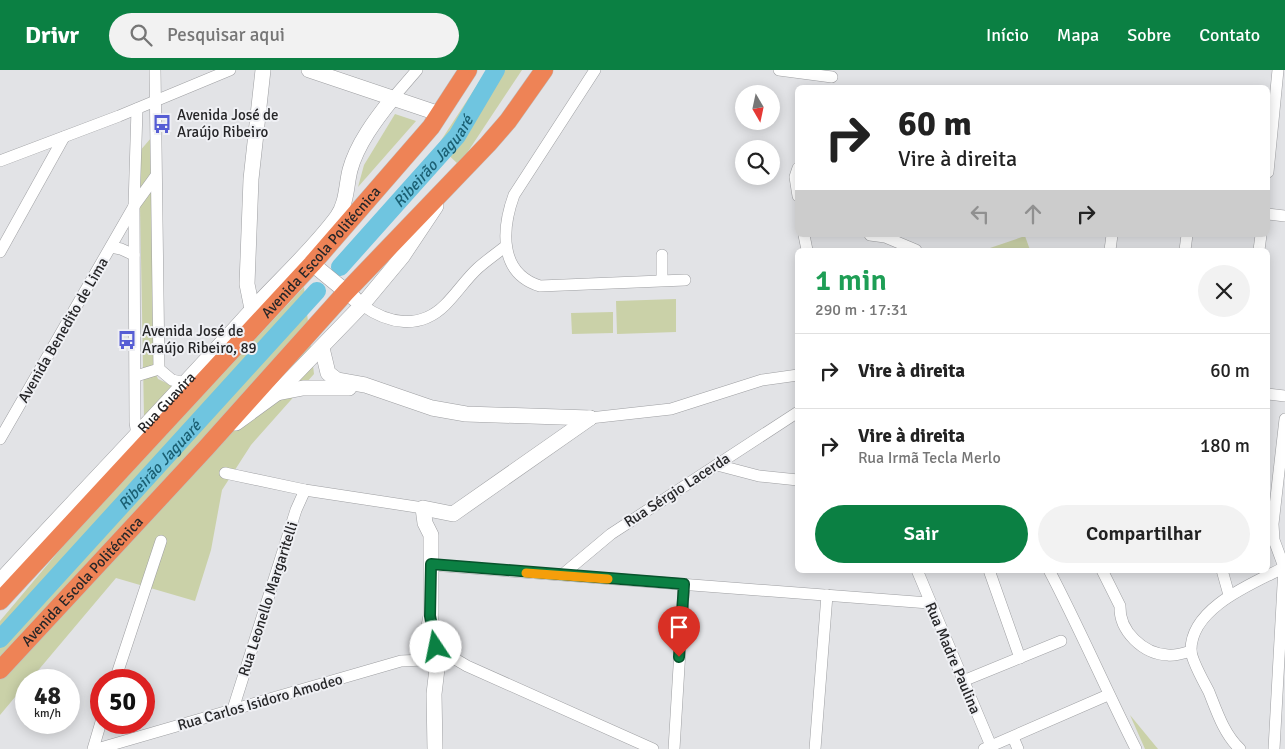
<!DOCTYPE html>
<html lang="pt">
<head>
<meta charset="utf-8">
<style>
  :root { --surface:#fff; --page:#f2f2f2; --text:#222; --muted:#767676; --line:#e0e0e0; --accent:#0b8043 }
  body { margin:0; font-family:Signika,sans-serif; background:var(--page); color:var(--text); height:100vh; display:flex; flex-direction:column; font-size:19px; white-space:nowrap }
  * { box-sizing:border-box; margin:0 }
  p { font-size:16px; color:var(--muted) }
  .icon { flex:none; width:28px; height:28px; fill:none; stroke:currentColor; stroke-width:2; stroke-linecap:round; stroke-linejoin:round }
  .map { position:relative; flex:1; overflow:hidden }
  .sheet { position:absolute; left:795px; top:178px; width:475px; height:325px; display:flex; flex-direction:column; background:var(--surface); border-radius:8px; box-shadow:0 2px 12px #0003 }
  .sheet>* { flex:none }
  .top-card { position:absolute; left:795px; top:15px; width:475px; height:152px; border-radius:8px; box-shadow:0 2px 12px #0003; background:#fff; color:var(--text); overflow:hidden }
  .needle { width:32px; rotate:171deg }
  .fabs { position:absolute; left:735px; top:15px; display:grid; gap:10px }
  .fabs a { display:grid; place-items:center; width:45px; height:45px; border-radius:50%; background:var(--surface); box-shadow:0 2px 12px #0003; font-size:25px }
  .speed { position:absolute; left:15px; top:599px; display:flex; gap:10px; font-size:25px; font-weight:700; text-align:center }
  .speed>* { display:grid; place-content:center; width:65px; height:65px; border-radius:50%; background:var(--surface); box-shadow:0 2px 12px #0003; line-height:1 }
  .speed small { font-size:12px; font-weight:400 }
  .speed .limit { border:8px solid #d22; background:#fff; color:#111 }
  .pin { position:absolute; display:grid; place-items:center; width:42px; height:42px; color:#fff; margin:-51px -21px; border-radius:50% 50% 50% 0; rotate:-45deg; box-shadow:0 0 5px #0007 }
  .pin .icon { rotate:45deg }
  .me { position:absolute; width:55px; margin:-28px; rotate:349deg; stroke-linejoin:round; filter:drop-shadow(0 0 4px #0008) }
  .turn { display:flex; align-items:center; gap:18px; height:105px; padding:0 20px; font-size:22px }
  .turn .icon { width:65px; height:65px; stroke-width:2.5 }
  .turn b { display:block; font-size:35px; line-height:42px }
  .lanes { display:flex; align-items:center; height:48px; padding:0 20px; background:#0003; justify-content:center; gap:25px; direction:ltr }
  .lanes .off { opacity:.35 }
  .round { display:grid; place-items:center; flex:none; width:52px; height:52px; border-radius:26px; background:var(--page) }
  .overview { display:flex; align-items:center; justify-content:space-between; height:85px; padding:0 20px }
  h1 { font-size:30px; font-weight:600; line-height:38px; color:#1e9e55 }
  .action { display:flex; gap:10px; margin-top:auto; padding:10px 20px }
  .action a { flex:1; height:58px; border-radius:30px; background:var(--accent); color:#fff; font-size:20px; font-weight:600; line-height:58px; text-align:center }
  .action a+a { background:var(--page); color:var(--text) }
  ul { padding:0; list-style:none }
  li { display:flex; align-items:center; gap:15px; height:75px; padding:0 20px; border-top:1px solid var(--line) }
  li div { flex:1 }
  li b { display:block; font-size:19px }
  li em { font-style:normal }
  header { display:flex; align-items:center; gap:30px; box-sizing:border-box; height:70px; padding:0 25px; background:var(--accent); color:#fff }
  header strong { font-size:24px }
  nav { display:flex; gap:28px; margin-inline-start:auto; font-size:18px }
  .search { width:350px; height:45px; background:var(--page); display:flex; align-items:center; gap:12px; box-sizing:border-box; padding:0 18px; border-radius:28px; color:var(--muted); font-size:19px }
  .map>svg:first-child { display:block }
  .green { fill:#cad1a8 }
  .lines { fill:none; stroke-linecap:round; stroke-linejoin:round }
  .river { stroke:#6fc5e0; stroke-width:18 }
  .minor-casing { stroke:#9e9fa2; stroke-width:12 }
  .secondary-casing { stroke:#9e9fa2; stroke-width:16 }
  .trunk-casing { stroke:#bebebe; stroke-width:19 }
  .minor { stroke:#fff; stroke-width:11 }
  .secondary { stroke:#fff; stroke-width:15 }
  .trunk { stroke:#ee8356; stroke-width:18 }
  .route-casing { stroke:#07532c; stroke-width:12 }
  .route { stroke:#0b8043; stroke-width:9 }
  .slow { stroke:#f59e0b; stroke-width:9 }
  .labels { text-anchor:middle; stroke-width:4; stroke-linejoin:round; paint-order:stroke }
  .poi-label { font-size:15px; fill:#262628; stroke:#eff0f4; text-anchor:start }
  .street-label { font-size:15px; fill:#262628; stroke:#eff0f4 }
  .water-label { font-size:16px; font-style:italic; fill:#1b6073; stroke:#eff0f4 }
</style>
</head>
<body>
<header>
<strong>Drivr</strong>
<div class="search"><svg class="icon" aria-label="search" viewBox="0 0 24 24"><circle cx="10" cy="10" r="6"/><path d="M15 15l6 6"/></svg>Pesquisar aqui</div>
<nav><a>Início</a><a>Mapa</a><a>Sobre</a><a>Contato</a></nav>
</header>
<div class="map">
<svg width="1285" height="679" viewBox="0 0 1285 679">
  <rect width="100%" height="100%" fill="#e2e3e6"/>
  <g class="green">
    <polygon points="487,0 522,0 459,95 438,75"/>
    <polygon points="395,44 416,51 358,117 364,95"/>
    <polygon points="151,68 155,302 158,309 173,316 144,347 139,82"/>
    <polygon points="1025,166 1030,180 991,180 990,178"/>
    <polygon points="304,217 314,304 251,375 222,420 211,480 195,531 116,508 30,610 26,610 26,614 0,645 0,551 75,462"/>
    <polygon points="676,229 676,262 617,264 616,231"/>
    <polygon points="613,242 613,263 572,264 571,243"/>
    <polygon points="1130,645 1158,679 1145,679"/>
  </g>
  <g class="lines">
    <g class="river">
      <path id="s1" d="M340 197 457 66 496 0"/>
      <path id="s2" d="M0 569 317 221"/>
    </g>
    <g class="minor-casing">
      <g id="minor">
        <polyline points="155,0 159,299 172,310 186,313"/>
        <path d="M595 0 514 125C502 158 498 203 540 216L685 210"/>
        <polyline points="779,0 832,7"/>
        <polyline points="392,29 417,0"/>
        <polyline points="137,39 134,136 135,352 137,366"/>
        <polyline points="0,91 119,46 230,0"/>
        <polyline points="798,98 795,107 798,126"/>
        <polyline points="1268,102 1278,0"/>
        <polyline points="1268,144 1285,146"/>
        <polyline points="804,165 807,180"/>
        <polyline points="870,165 885,167 916,180"/>
        <polyline points="111,177 121,179 134,185"/>
        <polyline points="1110,180 1112,165"/>
        <polyline points="1185,180 1187,165"/>
        <polyline points="1259,180 1261,165"/>
        <polyline points="0,182 64,67"/>
        <polyline points="662,185 662,210"/>
        <path d="M362 235C388 254 420 260 445 235 457 223 466 209 478 198 487 190 497 183 506 176"/>
        <polyline points="136,306 159,299"/>
        <polyline points="1268,324 1285,326"/>
        <polyline points="590,348 671,339 762,310 798,305"/>
        <polyline points="0,369 134,136 155,107"/>
        <polyline points="717,395 759,406 798,410"/>
        <polyline points="225,403 305,420 423,438"/>
        <polyline points="431,495 929,533"/>
        <polyline points="917,500 991,676"/>
        <polyline points="989,500 1020,588"/>
        <path d="M1049 500C1080 559 1106 620 1136 679"/>
        <path d="M1102 500 1120 536C1119 561 1143 584 1168 585 1175 586 1184 583 1191 581"/>
        <polyline points="1222,500 1229,525"/>
        <polyline points="562,505 611,464 798,342"/>
        <polyline points="438,579 467,596 653,679"/>
        <polyline points="115,610 161,471"/>
        <polyline points="963,611 1061,571"/>
        <polyline points="233,639 296,440 305,420"/>
        <polyline points="1013,667 1018,679"/>
        <polyline points="93,679 101,652"/>
        <polyline points="97,679 401,591 424,590"/>
        <polyline points="674,679 684,514"/>
        <polyline points="815,679 827,525"/>
        <polyline points="984,679 1108,625"/>
        <path d="M1240 679C1224 664 1217 642 1209 622 1204 612 1191 590 1191 580 1191 537 1254 513 1285 497"/>
        <polyline points="1274,679 1284,497 1274,470 1273,454 1285,349"/>
      </g>
    </g>
    <g class="secondary-casing">
      <g id="secondary">
        <polyline points="309,0 440,44"/>
        <polyline points="304,187 355,229"/>
        <polyline points="252,239 247,214 251,109 263,0"/>
        <polyline points="322,278 328,303 337,310 365,315 432,338 466,344 590,348"/>
        <polyline points="277,323 303,318 349,318"/>
        <polyline points="236,353 277,323 362,235 402,187 436,136"/>
        <path id="s3" d="M0 511C83 421 168 333 250 242 279 210 311 182 337 147 347 133 346 116 350 100 357 74 376 49 392 29"/>
        <polyline points="424,579 430,576 437,577 440,583 440,589 430,593 423,586 431,546 431,465 425,453 423,438 453,444 590,348"/>
        <polyline points="435,679 434,624 438,590"/>
      </g>
    </g>
    <g class="trunk-casing">
      <g id="trunk">
        <path id="s4" d="M0 531 312 194 431 57 468 0"/>
        <path id="s5" d="M0 600 206 378 346 222 488 74 508 51 544 0"/>
      </g>
    </g>
    <use href="#minor" class="minor"/>
    <use href="#secondary" class="secondary"/>
    <use href="#trunk" class="trunk"/>
  </g>
  <g class="lines">
    <g class="route-casing">
      <polyline id="route" points="436,577 430,546 431,494 684,514 679,587"/>
    </g>
    <use href="#route" class="route"/>
    <polyline class="slow" points="526,503 608,509"/>
  </g>
  <defs>
    <g id="bus-bare" transform="scale(1.5)"><path d="M-5-6H5V4H4V6H2V4H-2V6H-4V4H-5ZM-3.5-4V0h7V-4ZM-3.5 1.2v1.5H-2V1.2ZM2 1.2v1.5H3.5V1.2Z" fill="#565dd4" stroke="#eff0f4" stroke-width="2.5" paint-order="stroke"/></g>
  </defs>
  <g fill-rule="evenodd">
    <use href="#bus-bare" x="162" y="54"/>
    <use href="#bus-bare" x="127" y="270"/>
  </g>
  <g class="labels">
    <g class="poi-label">
      <text x="177" y="50">Avenida José de<tspan x="177" dy="17">Araújo Ribeiro</tspan></text>
      <text x="142" y="266">Avenida José de<tspan x="142" dy="17">Araújo Ribeiro, 89</tspan></text>
    </g>
    <g class="street-label">
      <text dy="5" stroke="none"><textPath href="#s4" startOffset="474">Avenida Escola Politécnica</textPath></text>
      <text transform="translate(63 260) rotate(-60)" y="5">Avenida Benedito de Lima</text>
      <text dy="5" stroke="none"><textPath href="#s3" startOffset="244">Rua Guavira</textPath></text>
      <text transform="translate(677 420) rotate(-33)" y="5">Rua Sérgio Lacerda</text>
      <text dy="5" stroke="none"><textPath href="#s5" startOffset="121">Avenida Escola Politécnica</textPath></text>
      <text transform="translate(268 529) rotate(-72)" y="5">Rua Leonello Margaritelli</text>
      <text transform="translate(953 588) rotate(67)" y="5">Rua Madre Paulina</text>
      <text transform="translate(260 632) rotate(-16)" y="5">Rua Carlos Isidoro Amodeo</text>
    </g>
    <g class="water-label">
      <text dy="6" stroke="none"><textPath href="#s1" startOffset="141">Ribeirão Jaguaré</textPath></text>
      <text dy="6" stroke="none"><textPath href="#s2" startOffset="236">Ribeirão Jaguaré</textPath></text>
    </g>
  </g>
</svg>
<div class="fabs">
<a><svg class="needle" viewBox="-14 -14 28 28"><path d="M0-13l5 13h-10z" fill="#e53935"/><path d="M0 13l5-13h-10z" fill="#767676"/></svg></a>
<a><svg class="icon" aria-label="search" viewBox="0 0 24 24"><circle cx="10" cy="10" r="6"/><path d="M15 15l6 6"/></svg></a>
</div>
<div class="speed"><div>48<small>km/h</small></div><div class="limit">50</div></div>
<div class="pin" style="left:679px;top:587px;background:#d93025"><svg class="icon" aria-label="arrive" viewBox="0 0 24 24"><path d="M6 21V4h12l-3 4 3 4H6"/></svg></div>
<svg class="me" style="left:436px;top:577px" viewBox="-20 -20 40 40"><circle r="19" fill="#fff"/><path d="M0-13L10 11 0 6-10 11z" fill="#0b8043"/></svg>
<div class="top-card">
<div class="turn"><svg class="icon" aria-label="right" viewBox="0 0 24 24"><path d="M7 20v-9h11M14 6l5 5-5 5"/></svg><div><b>60 m</b>Vire à direita</div></div>
<div class="lanes"><svg class="icon off" aria-label="left" viewBox="0 0 24 24"><path d="M17 20v-9H6M10 6l-5 5 5 5"/></svg><svg class="icon off" aria-label="ahead" viewBox="0 0 24 24"><path d="M12 20V5M6 11l6-6 6 6"/></svg><svg class="icon" aria-label="right" viewBox="0 0 24 24"><path d="M7 20v-9h11M14 6l5 5-5 5"/></svg></div>
</div>
<section class="sheet">
<div class="overview"><div><h1>1 min</h1><p>290 m · 17:31</p></div><a class="round"><svg class="icon" aria-label="close" viewBox="0 0 24 24"><path d="M6 6l12 12M18 6L6 18"/></svg></a></div>
<ul>
<li><svg class="icon" aria-label="right" viewBox="0 0 24 24"><path d="M7 20v-9h11M14 6l5 5-5 5"/></svg><div><b>Vire à direita</b></div><em>60 m</em></li>
<li><svg class="icon" aria-label="right" viewBox="0 0 24 24"><path d="M7 20v-9h11M14 6l5 5-5 5"/></svg><div><b>Vire à direita</b><p>Rua Irmã Tecla Merlo</p></div><em>180 m</em></li>
</ul>
<div class="action"><a>Sair</a><a>Compartilhar</a></div>
</section>
</div>
</body>
</html>
